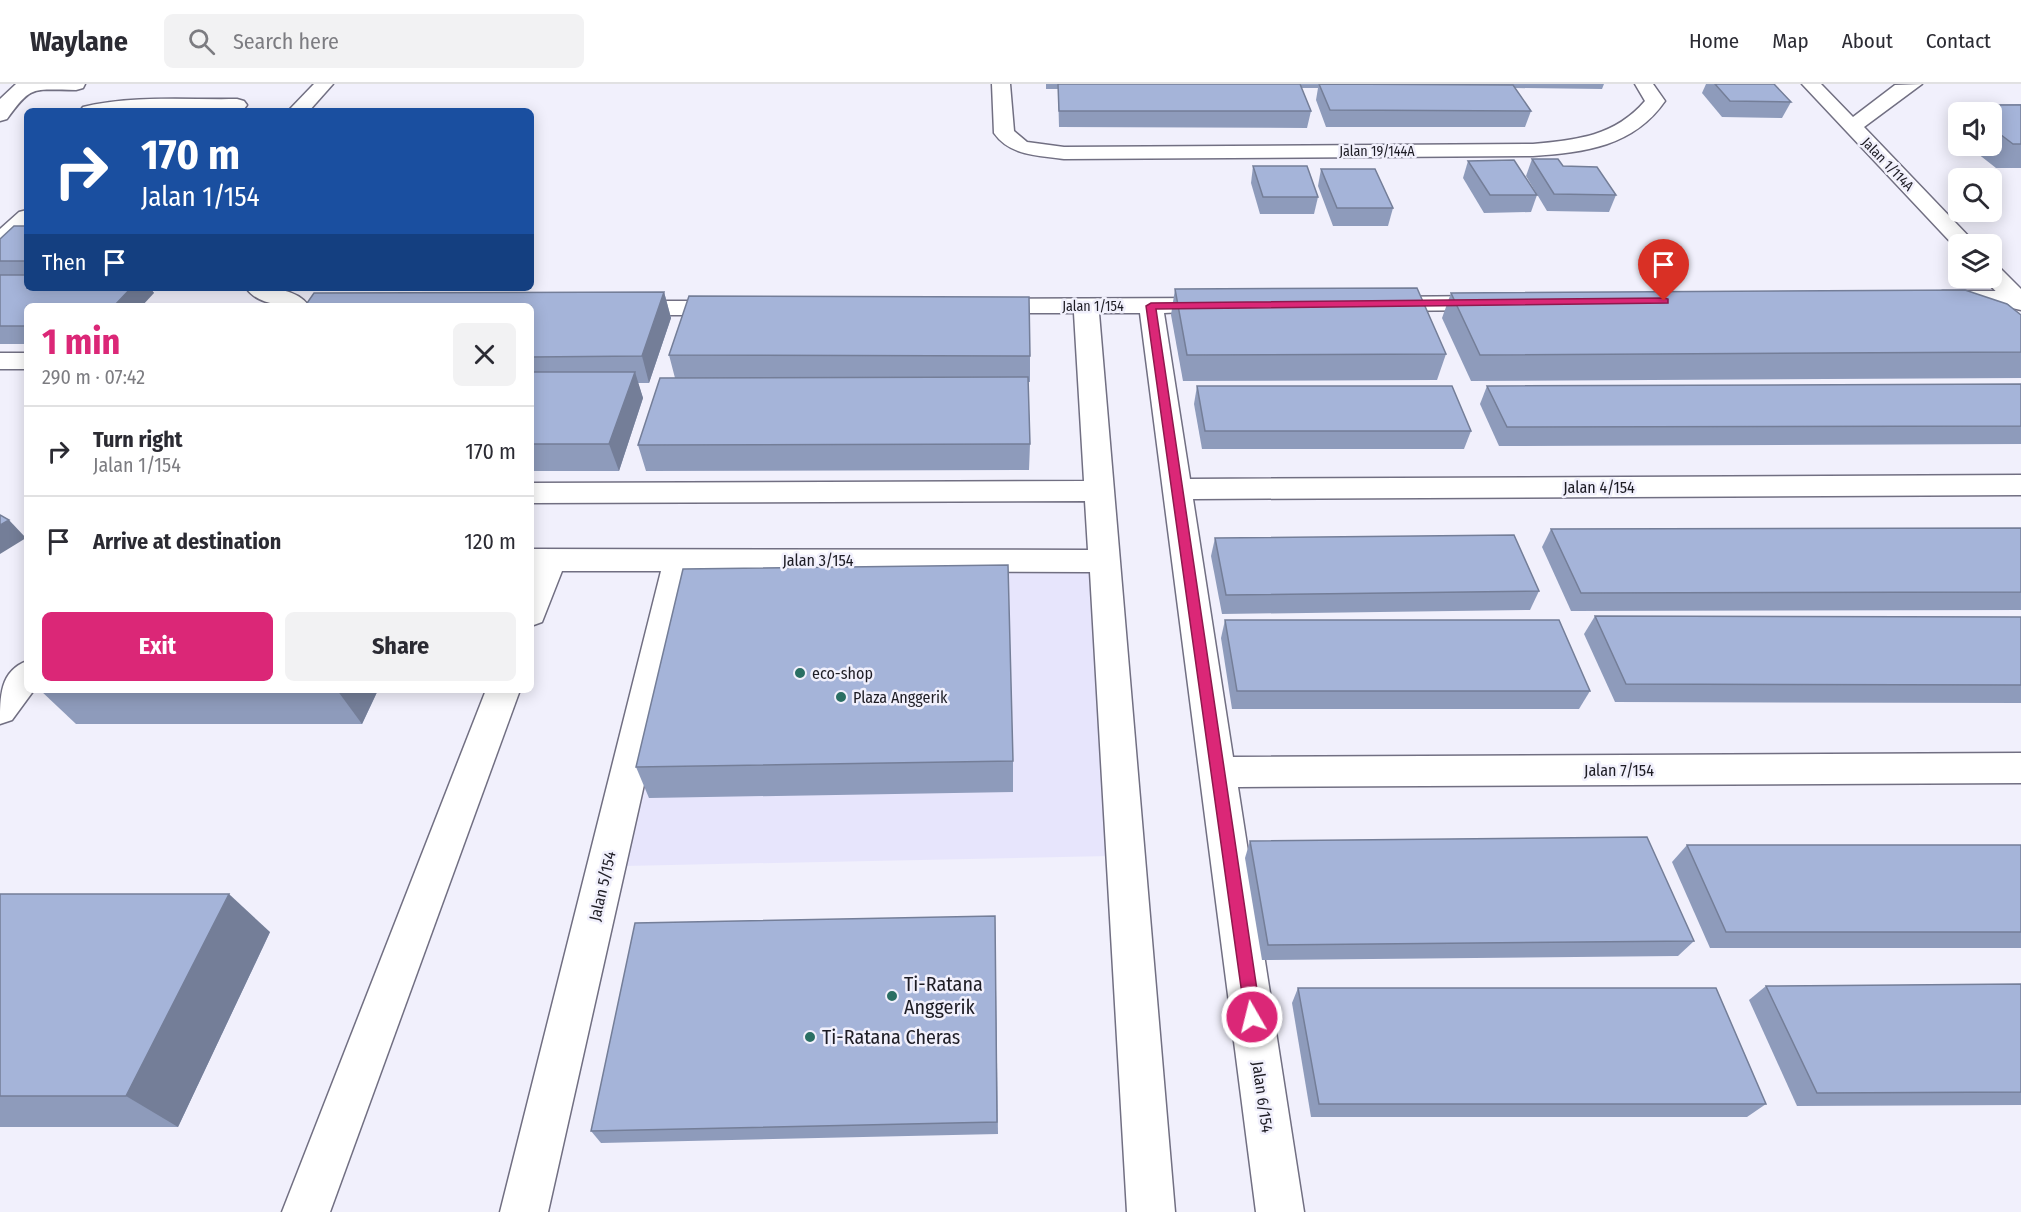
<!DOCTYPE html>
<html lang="en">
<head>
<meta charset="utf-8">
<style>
  :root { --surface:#fff; --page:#f2f2f3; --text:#2b2b33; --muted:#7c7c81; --line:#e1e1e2; --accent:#db2777 }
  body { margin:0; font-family:"Fira Sans Condensed",sans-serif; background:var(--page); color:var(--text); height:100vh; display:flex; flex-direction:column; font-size:22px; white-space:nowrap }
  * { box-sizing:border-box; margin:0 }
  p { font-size:20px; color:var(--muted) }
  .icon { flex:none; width:33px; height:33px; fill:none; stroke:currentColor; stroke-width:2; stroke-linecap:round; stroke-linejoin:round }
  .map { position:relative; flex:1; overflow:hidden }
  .panel { position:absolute; left:24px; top:219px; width:510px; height:390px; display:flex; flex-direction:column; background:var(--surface); border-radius:9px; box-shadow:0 3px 15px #0003 }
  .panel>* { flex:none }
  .top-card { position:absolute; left:24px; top:24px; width:510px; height:183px; border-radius:9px; box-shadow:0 3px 15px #0003; background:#1a4fa0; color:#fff; overflow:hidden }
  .buttons { position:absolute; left:1948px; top:18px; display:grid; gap:12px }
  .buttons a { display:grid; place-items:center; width:54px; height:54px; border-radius:9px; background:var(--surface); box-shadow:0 3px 15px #0003; font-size:30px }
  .pin { position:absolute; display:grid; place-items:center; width:51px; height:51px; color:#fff; margin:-62px -26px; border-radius:50% 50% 50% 0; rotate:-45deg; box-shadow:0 0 6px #0007 }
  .pin .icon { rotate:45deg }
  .me { position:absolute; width:66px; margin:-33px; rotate:352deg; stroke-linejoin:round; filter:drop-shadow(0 0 4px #0008) }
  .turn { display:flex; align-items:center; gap:21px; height:126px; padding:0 18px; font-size:27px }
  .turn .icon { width:78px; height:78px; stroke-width:2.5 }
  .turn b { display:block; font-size:42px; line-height:51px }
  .then { display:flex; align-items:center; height:57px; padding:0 18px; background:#0003; gap:12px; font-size:22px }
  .round { display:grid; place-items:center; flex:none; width:63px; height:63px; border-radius:9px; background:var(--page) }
  .headline { display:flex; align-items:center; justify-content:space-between; height:102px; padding:0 18px }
  h1 { font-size:36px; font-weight:700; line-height:45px; color:var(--accent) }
  .primary-button { display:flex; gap:12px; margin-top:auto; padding:12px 18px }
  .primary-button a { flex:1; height:69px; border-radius:9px; background:var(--accent); color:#fff; font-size:24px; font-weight:700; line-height:69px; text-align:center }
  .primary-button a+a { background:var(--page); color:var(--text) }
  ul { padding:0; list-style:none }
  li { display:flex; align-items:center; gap:18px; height:90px; padding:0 18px; border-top:2px solid var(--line) }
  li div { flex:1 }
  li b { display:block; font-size:22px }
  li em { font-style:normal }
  header { display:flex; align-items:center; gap:36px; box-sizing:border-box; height:84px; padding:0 30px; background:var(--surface); border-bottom:2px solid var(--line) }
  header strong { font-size:28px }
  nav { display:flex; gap:33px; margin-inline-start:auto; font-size:21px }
  .search { width:420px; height:54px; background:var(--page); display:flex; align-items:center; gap:15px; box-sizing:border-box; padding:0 21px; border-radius:9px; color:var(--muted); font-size:22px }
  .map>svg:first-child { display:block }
  .built { fill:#e7e5fc }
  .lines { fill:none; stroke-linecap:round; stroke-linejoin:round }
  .street-casing { stroke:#716f82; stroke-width:3 }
  .secondary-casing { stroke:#716f82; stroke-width:3 }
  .street { fill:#fff; fill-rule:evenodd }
  .secondary { fill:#fff; fill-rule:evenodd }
  .wall { fill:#8e9bbb }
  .shaded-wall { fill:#747e98 }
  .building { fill:#a5b4d9; stroke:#747e98; stroke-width:1.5 }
  .route { fill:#db2777; stroke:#8e194d; stroke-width:1.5 }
  .poi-dot { fill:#2a6f63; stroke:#f1f0fc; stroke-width:2 }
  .labels { text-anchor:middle; stroke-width:5; stroke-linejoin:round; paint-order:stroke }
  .far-street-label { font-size:14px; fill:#1d1c24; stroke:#f1f0fc }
  .street-label { font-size:16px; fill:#1d1c24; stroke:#f1f0fc }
  .poi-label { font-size:16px; fill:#1d1c24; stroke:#f1f0fc; text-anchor:start }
  .near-poi-label { font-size:20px; fill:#1d1c24; stroke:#f1f0fc; text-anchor:start }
</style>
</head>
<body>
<header>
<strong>Waylane</strong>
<div class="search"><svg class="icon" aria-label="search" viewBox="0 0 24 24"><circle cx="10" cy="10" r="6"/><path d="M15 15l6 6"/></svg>Search here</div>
<nav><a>Home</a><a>Map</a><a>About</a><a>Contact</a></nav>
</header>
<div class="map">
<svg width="2021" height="1128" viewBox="0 0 2021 1128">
  <rect width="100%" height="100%" fill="#f1f0fc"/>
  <polygon class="built" points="693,486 1091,486 1110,772 624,782"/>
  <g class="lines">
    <g class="street-casing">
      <g id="street">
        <path d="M16 0H85L83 4 76 6C33 6 32 0 7 35L0 37V15Z"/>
        <path d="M992 0H1010L1014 47 1027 58 1064 63 1533 60C1577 56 1615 52 1645 17L1635 0H1653L1665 17C1633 63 1585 68 1533 72L1064 75C1038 71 1010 72 994 49Z"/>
        <path d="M237 15 244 17 247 21 244 25 80 27 83 23C132 11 187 16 237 15Z"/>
        <polygon points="27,126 27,145 8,162 0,164 0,145 19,128"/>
        <polygon points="1943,207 2015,207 2021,208 2021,220 1943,221 1934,219 1931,214 1934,209"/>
        <polygon points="1492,212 1501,214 1504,219 1501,224 1492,226 1379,227 1370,225 1367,220 1370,215 1379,213"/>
        <polygon points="1216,214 1225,216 1228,221 1225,226 1164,229 1190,395 2021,391 2021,411 1193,415 1233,673 2021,669 2021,699 1238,703 1304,1128 1256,1128 1140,229 1099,229 1175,1128 1127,1128 1090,488 692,487 548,1128 500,1128 661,487 562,487 542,538 531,542 531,465 1088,466 1085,417 531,419 531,399 1084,397 1074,229 986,229 977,227 974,222 977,217 986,215"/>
        <polygon points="531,217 730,217 739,219 742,224 739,229 730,231 531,231 531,222 520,222 522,219"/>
        <rect x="0" y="269" width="27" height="16"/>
        <polygon points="486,606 520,606 330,1128 282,1128"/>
      </g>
    </g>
    <g class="secondary-casing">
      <g id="secondary">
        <polygon points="314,0 333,0 309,27 288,27"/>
        <polygon points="1802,0 1821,0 1853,33 1895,1 1922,0 1864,43 1976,160 1959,160 1959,165 1957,165"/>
        <polygon points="1992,182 2000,184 2021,205 2021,226 2012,224 1983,194 1992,194"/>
        <path d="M246 204C267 204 296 203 309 222 289 222 259 223 246 204Z"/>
        <path d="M27 577V606H34L12 636 0 640C0 612 0 587 27 577Z"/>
      </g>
    </g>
    <use href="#street" class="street"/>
    <use href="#secondary" class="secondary"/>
  </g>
  <g class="wall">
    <polygon points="1046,0 1604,0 1602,5 1515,4 1531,27 1525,43 1326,43 1316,16 1318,4 1301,4 1311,27 1307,44 1059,43 1058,5 1046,5"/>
    <polygon points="1706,0 1774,0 1791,18 1782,34 1722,33 1702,9"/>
    <polygon points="2021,20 2021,84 1996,84 1968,62 1992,62 1992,28 1959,28 1959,54 1948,45 1962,21"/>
    <polygon points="1532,75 1563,82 1616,111 1609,128 1547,127 1526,92"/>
    <polygon points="1468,77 1537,111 1531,128 1484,129 1463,94"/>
    <polygon points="1253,82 1318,113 1314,130 1260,130 1251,99"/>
    <polygon points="1321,85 1393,124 1388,142 1333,142 1318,102"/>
    <polygon points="27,142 27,204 150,204 154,209 27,222 27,260 0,260 0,155"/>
    <polygon points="1175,205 1446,270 1437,296 1183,297 1171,231"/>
    <polygon points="664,208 671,234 649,299 638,299 643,314 619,387 531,387 531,222"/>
    <polygon points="1451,209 2021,231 2021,294 1471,297 1442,234"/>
    <polygon points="669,271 1030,272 1030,298 1028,298 1030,360 1029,386 646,387 638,361 675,294"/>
    <polygon points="2021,300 2021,360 1499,362 1480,320 1487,302"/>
    <polygon points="1197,302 1471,347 1464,365 1202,365 1194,320"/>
    <polygon points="2021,444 2021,526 1571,527 1542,463 1551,445"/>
    <polygon points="1215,454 1539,507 1530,526 1222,530 1211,472"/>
    <polygon points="1595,532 2021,533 2021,619 1615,618 1584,550"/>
    <polygon points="1225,536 1590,607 1579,625 1232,625 1221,554"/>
    <polygon points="40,606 378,606 362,640 76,640"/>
    <polygon points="1013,677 1013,708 649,714 636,683"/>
    <polygon points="1250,757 1694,857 1678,872 1262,876 1245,774"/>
    <polygon points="1687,761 2021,761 2021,864 1710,864 1672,778"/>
    <polygon points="0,810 270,848 178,1043 0,1043"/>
    <polygon points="995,832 998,1050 601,1059 591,1047"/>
    <polygon points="2021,900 2021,1021 1797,1022 1749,916 1766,902"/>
    <polygon points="1298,904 1766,1020 1747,1033 1311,1033 1292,919"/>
  </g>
  <g class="shaded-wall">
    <polygon points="131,204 150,204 154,209 142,222 114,222"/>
    <polygon points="664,208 671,234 649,299 642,272"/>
    <polygon points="635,288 643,314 619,387 609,360"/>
    <polygon points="9,436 26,454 0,470 0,441"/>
    <polygon points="337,606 378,606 362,640"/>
    <polygon points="229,810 270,848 178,1043 126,1012"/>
  </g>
  <g class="building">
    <polygon points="1058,0 1300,0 1311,27 1059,27"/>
    <polygon points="1319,0 1513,1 1531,27 1330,26"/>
    <polygon points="1715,0 1774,0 1791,18 1730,17"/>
    <polygon points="1962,21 2021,21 2021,60 2013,60 1992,44 1992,28 1972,28"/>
    <polygon points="106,26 234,26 106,27"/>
    <polygon points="1532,75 1558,75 1563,82 1597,83 1616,111 1554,110"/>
    <polygon points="1514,76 1537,111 1490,111 1468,77"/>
    <polygon points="1253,82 1307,82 1318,113 1263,113"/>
    <polygon points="1321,85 1375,85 1393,124 1337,124"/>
    <polygon points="14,142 27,142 27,177 0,177 0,155"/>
    <polygon points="0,191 27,191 27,204 131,204 114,222 27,222 27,242 0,242"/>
    <polygon points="1417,204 1446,270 1187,271 1175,205"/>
    <polygon points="1965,206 2007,220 2021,231 2021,268 1480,271 1451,209"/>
    <polygon points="664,208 642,272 531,273 531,222 305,222 314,209"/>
    <polygon points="689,212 1029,213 1030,272 669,271"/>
    <polygon points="531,288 635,288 609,360 531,360"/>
    <polygon points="1028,293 1030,360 638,361 660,294"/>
    <polygon points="2021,300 2021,342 1507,343 1487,302"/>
    <polygon points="1197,302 1452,302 1471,347 1205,347"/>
    <polygon points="0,431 9,436 0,441"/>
    <polygon points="2021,444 2021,508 1581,509 1551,445"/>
    <polygon points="1514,451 1539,507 1226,511 1215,454"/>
    <polygon points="1008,481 1013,677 636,683 683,485"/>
    <polygon points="1595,532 2021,533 2021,601 1626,600"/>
    <polygon points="1225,536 1559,536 1590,607 1237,607"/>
    <polygon points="1647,753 1694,857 1268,861 1250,757"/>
    <polygon points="1687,761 2021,761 2021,848 1726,848"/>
    <polygon points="0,810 229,810 126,1012 0,1012"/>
    <polygon points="995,832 997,1038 591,1047 635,839"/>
    <polygon points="2021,900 2021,1008 1817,1009 1766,902"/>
    <polygon points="1298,904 1716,904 1766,1020 1319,1020"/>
  </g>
  <polygon class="route" points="1664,214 1668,215 1668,219 1156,225 1261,933 1258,939 1252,942 1246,939 1146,222 1151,219"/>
  <g class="poi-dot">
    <circle cx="800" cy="589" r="6"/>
    <circle cx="841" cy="613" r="6"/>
    <circle cx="892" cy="912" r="6"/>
    <circle cx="810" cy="953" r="6"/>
  </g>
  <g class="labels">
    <g class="far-street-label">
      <text x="1377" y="72">Jalan 19/144A</text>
      <text transform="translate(1888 80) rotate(46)" y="5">Jalan 1/114A</text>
      <text x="1093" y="227">Jalan 1/154</text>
    </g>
    <g class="street-label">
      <text x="1599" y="409">Jalan 4/154</text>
      <text x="818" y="482">Jalan 3/154</text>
      <text x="1619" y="692">Jalan 7/154</text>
      <text transform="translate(602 802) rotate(-77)" y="6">Jalan 5/154</text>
      <text transform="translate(1263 1013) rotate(82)" y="6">Jalan 6/154</text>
    </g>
    <g class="poi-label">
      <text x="812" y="595">eco-shop</text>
      <text x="853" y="619">Plaza Anggerik</text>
    </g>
    <g class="near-poi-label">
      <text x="904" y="907">Ti-Ratana<tspan x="904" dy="23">Anggerik</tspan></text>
      <text x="822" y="960">Ti-Ratana Cheras</text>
    </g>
  </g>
</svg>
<div class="buttons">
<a><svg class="icon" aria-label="sound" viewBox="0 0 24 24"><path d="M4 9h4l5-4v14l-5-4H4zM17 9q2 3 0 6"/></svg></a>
<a><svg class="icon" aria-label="search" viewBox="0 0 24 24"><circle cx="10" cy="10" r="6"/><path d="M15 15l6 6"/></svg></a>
<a><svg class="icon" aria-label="layers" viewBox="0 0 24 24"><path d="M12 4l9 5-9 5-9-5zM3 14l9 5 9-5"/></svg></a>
</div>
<div class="pin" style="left:1664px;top:217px;background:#d93025"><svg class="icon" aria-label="arrive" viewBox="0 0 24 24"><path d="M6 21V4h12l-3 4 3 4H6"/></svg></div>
<svg class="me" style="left:1252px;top:933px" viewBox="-20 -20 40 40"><circle r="17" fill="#db2777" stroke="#fff" stroke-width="3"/><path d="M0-11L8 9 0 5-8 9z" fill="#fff"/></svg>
<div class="top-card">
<div class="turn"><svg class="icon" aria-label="right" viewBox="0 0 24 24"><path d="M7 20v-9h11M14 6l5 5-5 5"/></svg><div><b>170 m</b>Jalan 1/154</div></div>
<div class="then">Then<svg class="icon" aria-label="arrive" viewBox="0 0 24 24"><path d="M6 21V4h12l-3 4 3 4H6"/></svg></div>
</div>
<section class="panel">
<div class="headline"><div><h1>1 min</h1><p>290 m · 07:42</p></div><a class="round"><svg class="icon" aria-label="close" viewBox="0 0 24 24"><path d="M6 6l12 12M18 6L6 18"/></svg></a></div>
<ul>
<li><svg class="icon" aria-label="right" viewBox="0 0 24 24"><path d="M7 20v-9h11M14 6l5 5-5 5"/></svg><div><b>Turn right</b><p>Jalan 1/154</p></div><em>170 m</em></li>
<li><svg class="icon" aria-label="arrive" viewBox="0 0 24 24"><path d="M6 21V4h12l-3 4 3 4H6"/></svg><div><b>Arrive at destination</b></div><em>120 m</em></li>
</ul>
<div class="primary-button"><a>Exit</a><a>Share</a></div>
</section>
</div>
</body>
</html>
